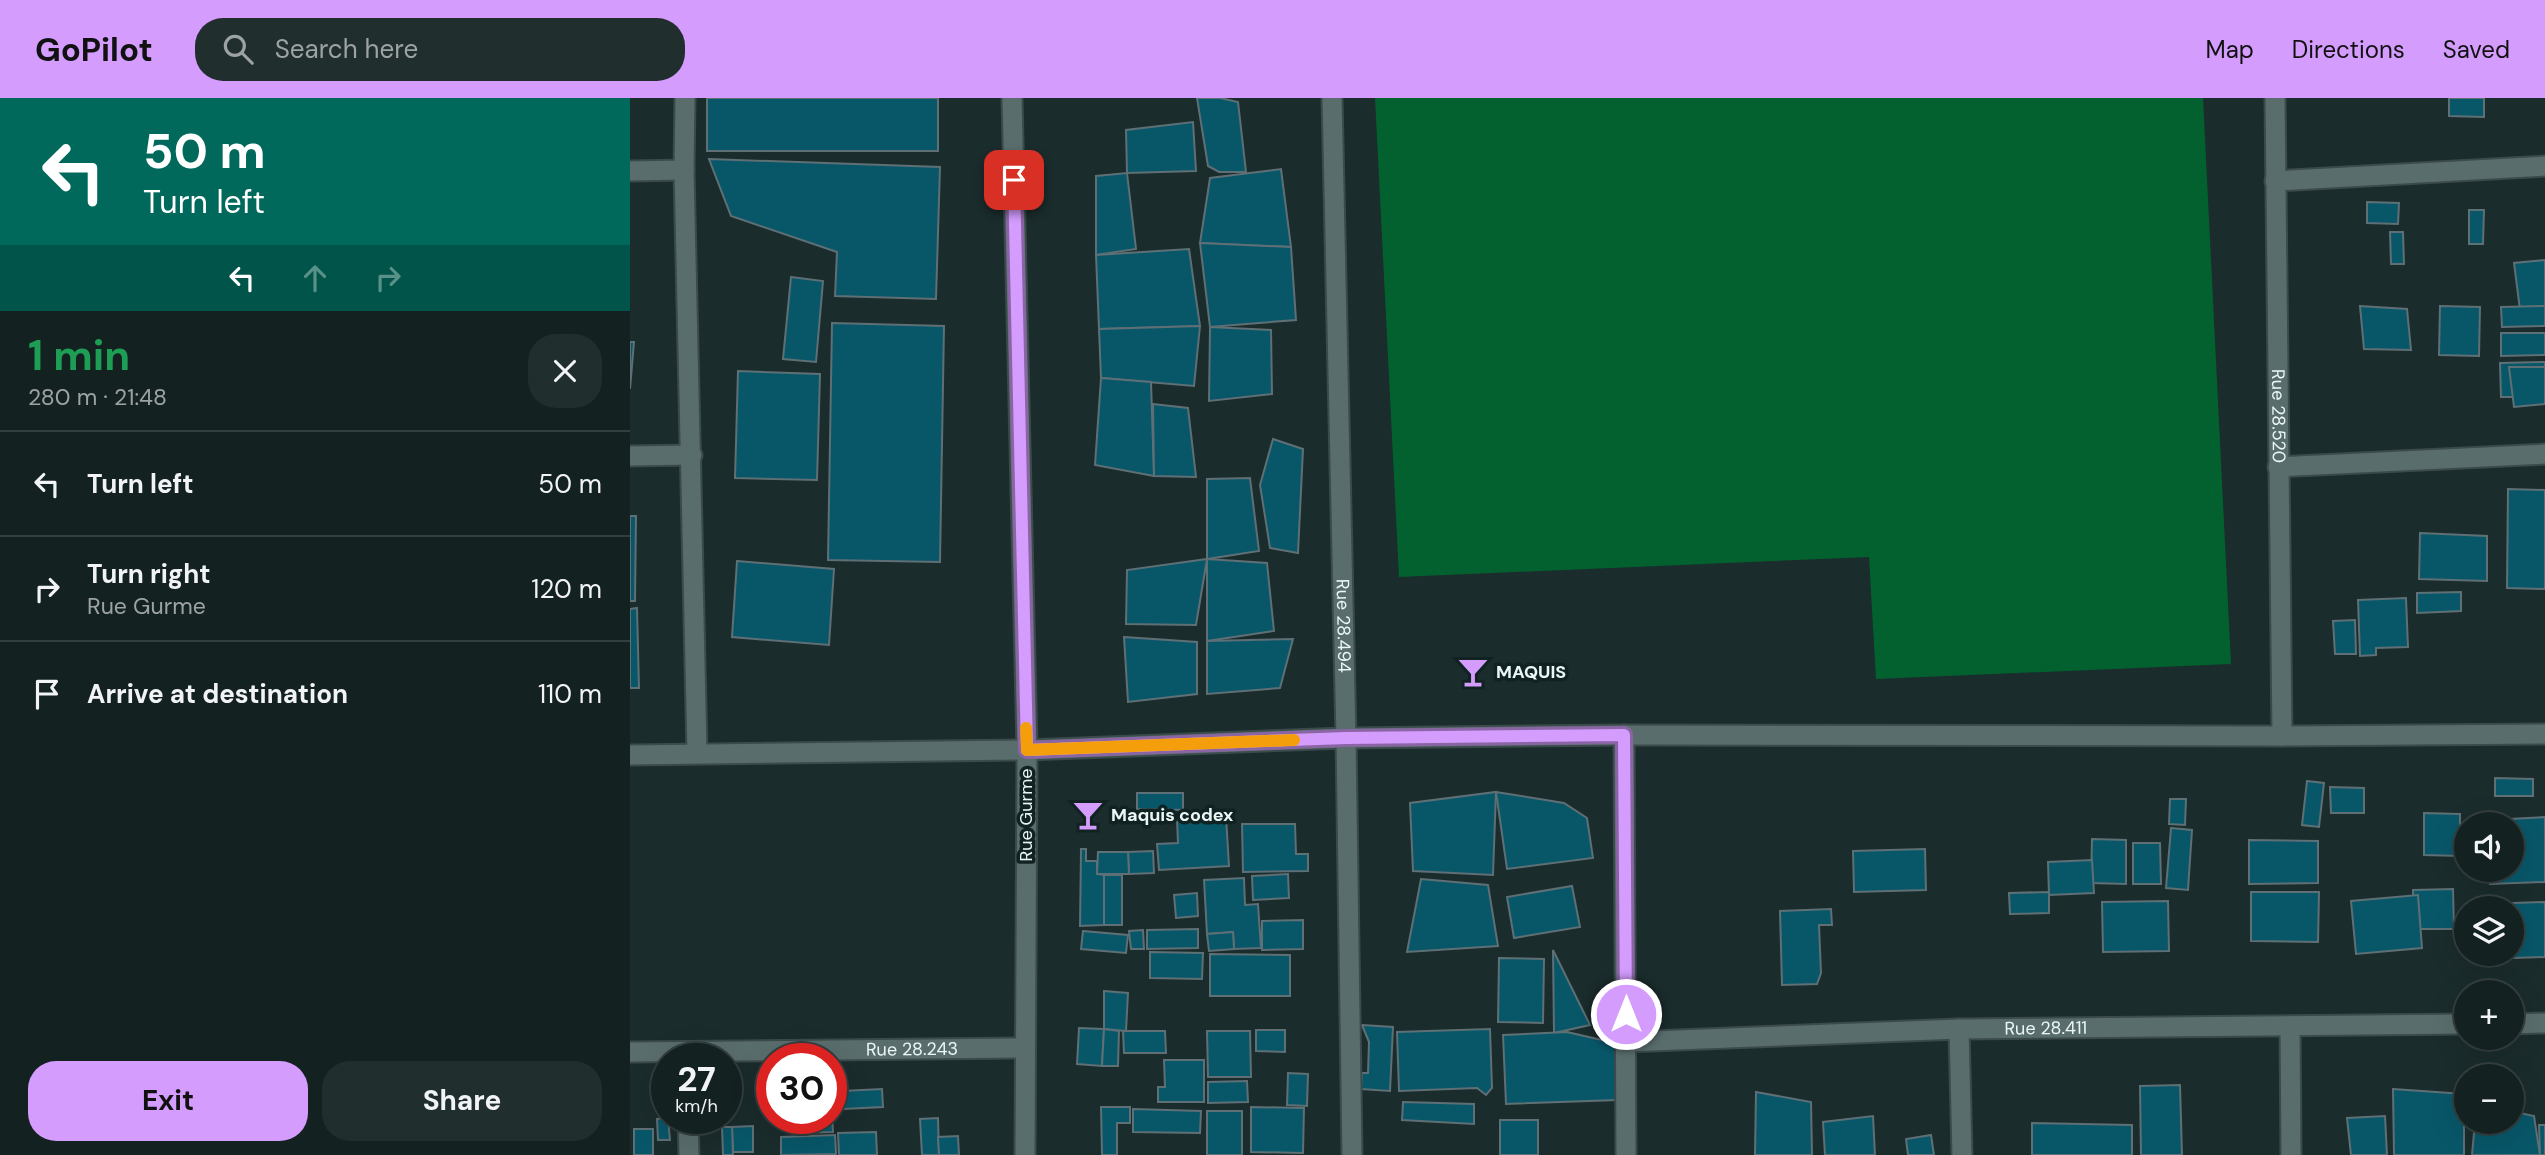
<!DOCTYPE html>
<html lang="en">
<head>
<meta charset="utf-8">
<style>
  :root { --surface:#142121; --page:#212e2e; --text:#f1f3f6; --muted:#9da3a5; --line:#333e3f; --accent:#d39cfd }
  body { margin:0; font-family:"DM Sans",sans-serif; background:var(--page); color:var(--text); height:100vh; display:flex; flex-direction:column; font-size:26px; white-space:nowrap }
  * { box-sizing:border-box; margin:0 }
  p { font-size:23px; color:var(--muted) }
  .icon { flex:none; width:38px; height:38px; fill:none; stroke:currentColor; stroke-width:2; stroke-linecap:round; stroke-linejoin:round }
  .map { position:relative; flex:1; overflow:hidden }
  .details { display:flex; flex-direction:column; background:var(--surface); width:630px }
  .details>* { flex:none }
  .hud { background:#00695c; color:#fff; overflow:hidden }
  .fabs { position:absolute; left:1824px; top:714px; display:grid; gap:14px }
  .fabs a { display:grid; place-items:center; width:70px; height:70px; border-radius:50%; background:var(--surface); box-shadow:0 7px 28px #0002,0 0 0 2px var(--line); font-size:35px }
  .speed { position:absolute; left:21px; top:945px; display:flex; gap:14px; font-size:35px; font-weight:700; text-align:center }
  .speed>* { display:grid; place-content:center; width:91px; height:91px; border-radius:50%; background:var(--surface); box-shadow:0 7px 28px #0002,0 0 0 2px var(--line); line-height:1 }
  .speed small { font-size:18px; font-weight:400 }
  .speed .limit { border:10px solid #d22; background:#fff; color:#111 }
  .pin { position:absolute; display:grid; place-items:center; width:60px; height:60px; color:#fff; margin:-30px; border-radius:14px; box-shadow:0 4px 10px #0006 }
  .me { position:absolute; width:77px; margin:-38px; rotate:0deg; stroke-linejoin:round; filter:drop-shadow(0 0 5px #0008) }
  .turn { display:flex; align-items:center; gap:24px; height:147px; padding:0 28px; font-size:32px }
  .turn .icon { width:91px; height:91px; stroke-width:2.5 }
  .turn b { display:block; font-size:49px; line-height:60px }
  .lanes { display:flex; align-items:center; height:66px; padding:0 28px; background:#0003; justify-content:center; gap:35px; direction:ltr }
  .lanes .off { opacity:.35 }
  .round { display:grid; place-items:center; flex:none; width:74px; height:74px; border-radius:28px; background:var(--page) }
  .summary { display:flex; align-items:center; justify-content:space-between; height:119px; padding:0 28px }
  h1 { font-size:42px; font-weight:700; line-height:52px; color:#1e9e55 }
  .primary-button { display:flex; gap:14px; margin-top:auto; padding:14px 28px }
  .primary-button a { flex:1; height:80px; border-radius:28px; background:var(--accent); color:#111; font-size:28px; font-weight:700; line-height:80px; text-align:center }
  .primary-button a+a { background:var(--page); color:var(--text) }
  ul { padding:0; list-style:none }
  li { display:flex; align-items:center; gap:21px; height:105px; padding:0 28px; border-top:2px solid var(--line) }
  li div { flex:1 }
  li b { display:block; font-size:26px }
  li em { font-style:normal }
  header { display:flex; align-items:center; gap:42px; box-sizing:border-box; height:98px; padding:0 35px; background:var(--accent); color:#111 }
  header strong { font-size:33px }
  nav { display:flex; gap:38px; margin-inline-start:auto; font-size:24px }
  .search { width:490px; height:63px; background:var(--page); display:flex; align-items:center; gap:18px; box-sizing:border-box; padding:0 24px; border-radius:28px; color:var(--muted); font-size:26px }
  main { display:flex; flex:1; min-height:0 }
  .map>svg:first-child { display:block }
  .green { fill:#02612f }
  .building { fill:#085769; stroke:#5e6f75; stroke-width:2 }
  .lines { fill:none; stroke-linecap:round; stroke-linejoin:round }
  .minor-casing { stroke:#3b4a4a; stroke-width:23 }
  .minor { stroke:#5a6d6d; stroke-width:19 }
  .route-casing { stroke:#8965a4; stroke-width:18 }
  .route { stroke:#d39cfd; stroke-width:12 }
  .slow { stroke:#f59e0b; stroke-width:12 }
  .labels { text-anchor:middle; stroke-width:7; stroke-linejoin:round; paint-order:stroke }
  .street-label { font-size:18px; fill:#ebf6f6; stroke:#122 }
  .poi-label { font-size:18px; font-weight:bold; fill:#ebf6f6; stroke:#122; text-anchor:start }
</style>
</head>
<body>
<header>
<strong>GoPilot</strong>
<div class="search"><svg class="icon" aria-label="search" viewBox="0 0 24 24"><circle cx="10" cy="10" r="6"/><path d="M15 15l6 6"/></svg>Search here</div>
<nav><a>Map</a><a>Directions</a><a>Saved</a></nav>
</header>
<main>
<section class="details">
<div class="hud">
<div class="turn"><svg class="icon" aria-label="left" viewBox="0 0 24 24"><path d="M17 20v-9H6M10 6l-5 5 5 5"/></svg><div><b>50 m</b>Turn left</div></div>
<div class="lanes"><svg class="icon" aria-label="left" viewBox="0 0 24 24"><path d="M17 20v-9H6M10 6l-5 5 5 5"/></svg><svg class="icon off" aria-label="ahead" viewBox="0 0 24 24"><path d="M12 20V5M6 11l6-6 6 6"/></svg><svg class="icon off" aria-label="right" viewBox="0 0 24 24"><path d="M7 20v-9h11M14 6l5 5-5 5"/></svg></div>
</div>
<div class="summary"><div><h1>1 min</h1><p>280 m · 21:48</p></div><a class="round"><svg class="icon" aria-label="close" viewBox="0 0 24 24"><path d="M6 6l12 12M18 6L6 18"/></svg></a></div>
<ul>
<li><svg class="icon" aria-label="left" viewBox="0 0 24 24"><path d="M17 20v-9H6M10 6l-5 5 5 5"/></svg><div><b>Turn left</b></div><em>50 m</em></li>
<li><svg class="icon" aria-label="right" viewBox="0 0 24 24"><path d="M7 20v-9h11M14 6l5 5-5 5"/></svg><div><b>Turn right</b><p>Rue Gurme</p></div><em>120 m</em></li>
<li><svg class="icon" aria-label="arrive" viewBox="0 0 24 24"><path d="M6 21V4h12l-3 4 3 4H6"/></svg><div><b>Arrive at destination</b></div><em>110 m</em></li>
</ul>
<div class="primary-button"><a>Exit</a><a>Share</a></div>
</section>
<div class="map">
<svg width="1915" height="1057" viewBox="0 0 1915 1057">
  <rect width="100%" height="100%" fill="#1b2c2c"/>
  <polygon class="green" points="745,0 1573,0 1601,566 1246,581 1239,459 769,479"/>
  <g class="building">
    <rect x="77" y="0" width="231" height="53"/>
    <polygon points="567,0 590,0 608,4 616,74 589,74 578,68"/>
    <polygon points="1819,0 1854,0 1854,19 1819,18"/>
    <polygon points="563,24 566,73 497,75 496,32"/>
    <polygon points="79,61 310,69 306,201 205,198 207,154 101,118"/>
    <polygon points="651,71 661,149 570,145 580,80"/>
    <polygon points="497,75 506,151 466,157 466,78"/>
    <polygon points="1737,104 1769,105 1768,126 1737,125"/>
    <polygon points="1839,112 1854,112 1853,146 1839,146"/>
    <polygon points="1760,134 1773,134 1774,166 1761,166"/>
    <polygon points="570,145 661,149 666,222 580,229"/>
    <polygon points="559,151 570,228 469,231 466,157"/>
    <polygon points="1915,162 1915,209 1890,212 1884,165"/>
    <polygon points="161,179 193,183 186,264 153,261"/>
    <polygon points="1730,208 1777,211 1781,252 1734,251"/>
    <polygon points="1810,208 1850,209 1849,258 1809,257"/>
    <polygon points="1915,208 1915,228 1872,229 1871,209"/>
    <polygon points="202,225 314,228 310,464 198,462"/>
    <polygon points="570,228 564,288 471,280 469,231"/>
    <polygon points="580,229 641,232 642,296 579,303"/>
    <polygon points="1871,235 1915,235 1915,257 1871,258"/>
    <polygon points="0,244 4,244 0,291"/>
    <polygon points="1915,264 1915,299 1871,299 1870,265"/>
    <polygon points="1879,269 1915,269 1915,306 1884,309"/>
    <polygon points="108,273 190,276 187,382 105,380"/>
    <polygon points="471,280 521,284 524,378 465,367"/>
    <polygon points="523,306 558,310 566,379 524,378"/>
    <polygon points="643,341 673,351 668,455 640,450 630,387"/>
    <polygon points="620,380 629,453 577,461 577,381"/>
    <polygon points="1878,391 1915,392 1915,491 1877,490"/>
    <polygon points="0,418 6,418 5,503 0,503"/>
    <polygon points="1790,435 1857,438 1857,483 1789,481"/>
    <polygon points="577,461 637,465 644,533 577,543"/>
    <polygon points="577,461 566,527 496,526 497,472"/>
    <polygon points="107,463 204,471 199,547 102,539"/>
    <polygon points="1831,494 1831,513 1787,515 1787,495"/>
    <polygon points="1776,500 1778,549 1746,550 1746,557 1730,558 1728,502"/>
    <polygon points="7,510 9,590 0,590 0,511"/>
    <polygon points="1725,522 1726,556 1705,556 1703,523"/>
    <polygon points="494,539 567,544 567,596 498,604"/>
    <polygon points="663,541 650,590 577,596 577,543"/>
    <polygon points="1865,680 1903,681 1903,698 1865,698"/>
    <polygon points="1677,683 1694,685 1689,729 1672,727"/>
    <polygon points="1700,689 1734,690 1734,715 1701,715"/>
    <polygon points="866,694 934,705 957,720 963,760 877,771"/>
    <polygon points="866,694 863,777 783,773 780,705"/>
    <polygon points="507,695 553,695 553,712 507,711"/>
    <polygon points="1540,701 1556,701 1555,727 1539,726"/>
    <polygon points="1794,715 1830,716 1830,758 1794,757"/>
    <polygon points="596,718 599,768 529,772 527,746 548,745 547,721"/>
    <polygon points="1915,719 1915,784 1860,786 1860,772 1881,772 1881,726 1861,726 1861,722"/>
    <polygon points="612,726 665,726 666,756 678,756 678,773 613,774"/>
    <polygon points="1541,730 1562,732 1558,792 1536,790"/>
    <polygon points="1462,741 1496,742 1496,786 1461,785"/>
    <polygon points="1619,742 1688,743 1688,785 1619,786"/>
    <polygon points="1503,745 1530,745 1531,786 1503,786"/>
    <polygon points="451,751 456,751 456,763 467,763 467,776 474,777 474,827 450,828"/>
    <polygon points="1295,751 1296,792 1224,794 1223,753"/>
    <polygon points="523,753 524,775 499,776 498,754"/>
    <polygon points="468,754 498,754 499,776 467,776"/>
    <polygon points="1462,762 1464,795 1419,797 1418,764"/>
    <polygon points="658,776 659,800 623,802 622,778"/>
    <rect x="474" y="777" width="18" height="50"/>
    <polygon points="614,780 615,807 628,806 631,850 604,851 603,834 577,836 574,782"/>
    <polygon points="791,781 858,787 868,848 777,854"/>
    <polygon points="942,788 950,829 884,840 877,799"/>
    <polygon points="1823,791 1824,831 1784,831 1783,792"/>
    <polygon points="1419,794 1419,815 1380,816 1379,795"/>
    <polygon points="1621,794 1689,794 1688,844 1621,843"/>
    <polygon points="567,795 568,818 546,820 544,797"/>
    <polygon points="1788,797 1792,850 1726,856 1721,803"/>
    <polygon points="1538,803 1539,853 1473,854 1472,804"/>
    <polygon points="1915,804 1915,859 1884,860 1883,805"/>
    <polygon points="1201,811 1202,827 1189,827 1191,875 1187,886 1152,887 1150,813"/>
    <polygon points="673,822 673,851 632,852 632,823"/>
    <polygon points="568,831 568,850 517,851 517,832"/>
    <polygon points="513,832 514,851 501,851 499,833"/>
    <polygon points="453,833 498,837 496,855 451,851"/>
    <polygon points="603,834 604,851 579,853 577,836"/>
    <polygon points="923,852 960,927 924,935"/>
    <polygon points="520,854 573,855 572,881 520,880"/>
    <polygon points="580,856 660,857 660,898 580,898"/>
    <polygon points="869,860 914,861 913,925 868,924"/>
    <polygon points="474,893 498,895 496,933 474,931"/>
    <polygon points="732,927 763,929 760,993 731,991 732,975 738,975 739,944"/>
    <polygon points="449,930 474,931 472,968 447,966"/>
    <polygon points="474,931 489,933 488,968 472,968"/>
    <polygon points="860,931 862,990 856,997 847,990 769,993 767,934"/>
    <polygon points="626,932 655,932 655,954 626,953"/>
    <polygon points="493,933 535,933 536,955 494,955"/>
    <polygon points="577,933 620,933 621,979 578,979"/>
    <polygon points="937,934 985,945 987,1002 876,1006 873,937"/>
    <polygon points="534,962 574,962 574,1004 528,1004 528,989 535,989"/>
    <polygon points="201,975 206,975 207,993 201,993"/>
    <polygon points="658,975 678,976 677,1008 657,1007"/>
    <polygon points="617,983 618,1004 578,1005 578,984"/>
    <polygon points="1550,987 1552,1057 1511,1057 1510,988"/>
    <polygon points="252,991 253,1009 213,1011 212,993"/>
    <polygon points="1763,991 1834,996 1834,1057 1764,1057"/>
    <polygon points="1126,994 1181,1004 1182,1057 1125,1057"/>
    <polygon points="201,1000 203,1034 161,1035 161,1020 201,1020"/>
    <polygon points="773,1004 844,1006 844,1026 772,1022"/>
    <polygon points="471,1009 500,1009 500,1025 487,1025 487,1057 472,1057"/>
    <polygon points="621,1009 674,1010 673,1055 621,1054"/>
    <polygon points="503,1011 571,1013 570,1035 503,1034"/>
    <rect x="577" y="1013" width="35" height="44"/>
    <polygon points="1881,1013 1904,1018 1910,1057 1842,1057 1845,1024 1881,1024"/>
    <polygon points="1243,1018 1245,1057 1195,1057 1193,1024"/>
    <polygon points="1755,1018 1757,1057 1721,1057 1717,1020"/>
    <polygon points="38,1020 40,1042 28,1042 27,1021"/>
    <polygon points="308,1020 309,1057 292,1057 290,1021"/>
    <rect x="870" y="1022" width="38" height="35"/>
    <polygon points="1402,1025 1502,1027 1502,1057 1402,1057"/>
    <polygon points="1909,1027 1915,1027 1915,1057 1910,1057"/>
    <polygon points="123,1028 123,1054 103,1054 102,1029"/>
    <polygon points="92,1029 102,1029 103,1057 93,1057"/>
    <rect x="4" y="1031" width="19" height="26"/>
    <polygon points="246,1034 247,1057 209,1057 208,1035"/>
    <polygon points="205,1037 206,1056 151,1057 151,1039"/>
    <polygon points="1301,1037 1304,1057 1278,1057 1276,1041"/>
    <polygon points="328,1038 329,1057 309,1057 308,1039"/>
  </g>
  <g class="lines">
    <g class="minor-casing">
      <g id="minor">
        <polyline points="55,0 54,72 67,655"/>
        <polyline points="382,0 397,652 395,1057"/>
        <path id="s1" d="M702 0 716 640 722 1057"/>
        <path id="s2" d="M1645 0 1652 638"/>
        <polyline points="0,73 54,72"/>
        <polyline points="1645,83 1915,68"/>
        <polyline points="0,358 62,357"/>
        <polyline points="1648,369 1915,356"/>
        <polyline points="994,637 996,1057"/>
        <polyline points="0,657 397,652 716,640 994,637 1652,638 1915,636"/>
        <polyline points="1881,926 1915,925"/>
        <polyline points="1660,928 1661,1057"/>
        <polyline points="1329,931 1332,1057"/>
        <path id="s3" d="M996 944 1329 931 1836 926"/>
        <path id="s4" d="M0 954 395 950"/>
        <polyline points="58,1020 59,1057"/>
      </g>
    </g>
    <use href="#minor" class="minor"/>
  </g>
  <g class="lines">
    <g class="route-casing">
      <polyline id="route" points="384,82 397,652 716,640 994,637 996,916"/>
    </g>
    <use href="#route" class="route"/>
    <polyline class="slow" points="396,630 397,652 664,642"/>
  </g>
  <defs>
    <g id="bar-bare" transform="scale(2.415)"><path d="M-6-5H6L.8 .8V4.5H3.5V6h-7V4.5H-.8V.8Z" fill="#d39cfd" stroke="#122" stroke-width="2.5" paint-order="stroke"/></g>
  </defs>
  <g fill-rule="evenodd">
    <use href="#bar-bare" x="843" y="574"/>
    <use href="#bar-bare" x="458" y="717"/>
  </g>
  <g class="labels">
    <g class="street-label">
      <text dy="6" stroke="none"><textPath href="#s2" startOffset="318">Rue 28.520</textPath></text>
      <text dy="6" stroke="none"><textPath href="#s1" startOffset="528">Rue 28.494</textPath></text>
      <text transform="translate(396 717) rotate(-90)" y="6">Rue Gurme</text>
      <text dy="6" stroke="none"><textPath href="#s3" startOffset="420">Rue 28.411</textPath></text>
      <text dy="6" stroke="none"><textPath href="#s4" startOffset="282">Rue 28.243</textPath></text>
    </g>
    <g class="poi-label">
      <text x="866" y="580">MAQUIS</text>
      <text x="481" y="723">Maquis codex</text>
    </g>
  </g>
</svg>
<div class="fabs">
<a><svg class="icon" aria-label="sound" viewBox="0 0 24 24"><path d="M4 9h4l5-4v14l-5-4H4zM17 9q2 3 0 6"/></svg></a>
<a><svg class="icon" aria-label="layers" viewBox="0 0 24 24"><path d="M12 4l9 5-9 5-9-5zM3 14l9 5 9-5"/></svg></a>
<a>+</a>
<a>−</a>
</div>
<div class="speed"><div>27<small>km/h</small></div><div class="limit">30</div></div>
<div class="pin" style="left:384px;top:82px;background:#d93025"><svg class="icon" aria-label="arrive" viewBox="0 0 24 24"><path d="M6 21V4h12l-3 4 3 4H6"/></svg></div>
<svg class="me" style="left:996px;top:916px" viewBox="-20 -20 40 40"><circle r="17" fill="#d39cfd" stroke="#fff" stroke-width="3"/><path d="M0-11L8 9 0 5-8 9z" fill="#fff"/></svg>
</div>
</main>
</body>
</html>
